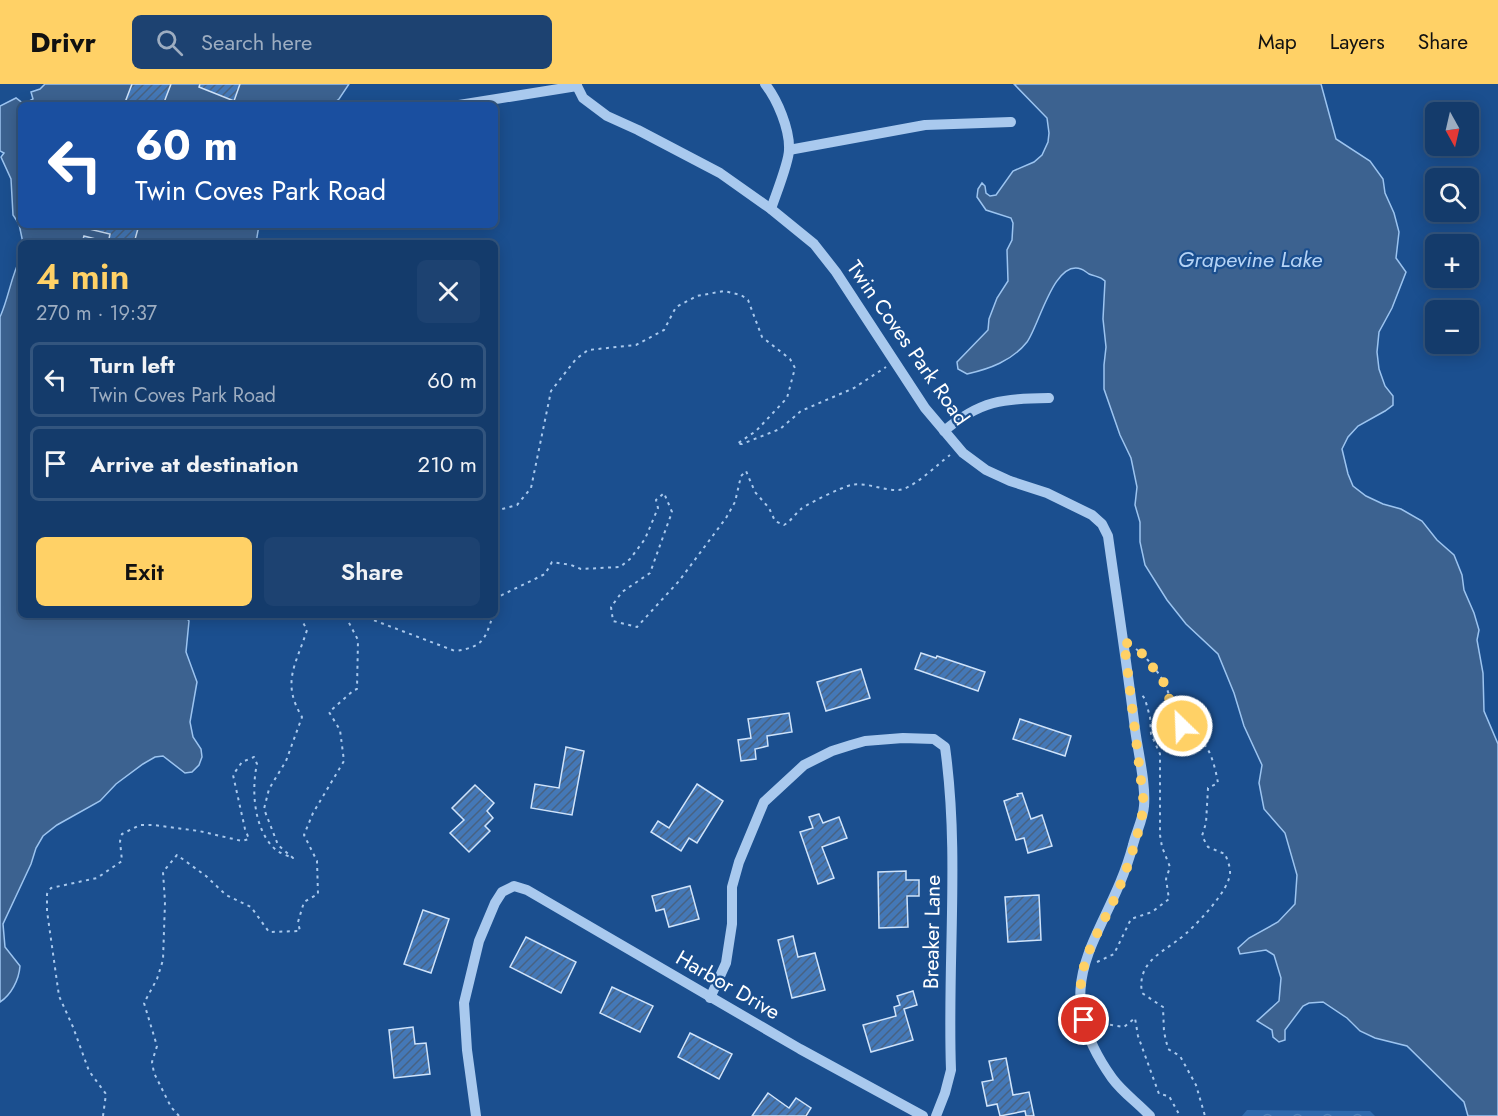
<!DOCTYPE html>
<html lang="en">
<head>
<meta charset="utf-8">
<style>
  :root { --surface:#143b6b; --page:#1d4271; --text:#f1f3f6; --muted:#9dadc1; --line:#33557e; --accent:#ffd166 }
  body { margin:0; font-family:Jost,sans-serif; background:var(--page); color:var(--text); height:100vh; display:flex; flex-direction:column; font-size:22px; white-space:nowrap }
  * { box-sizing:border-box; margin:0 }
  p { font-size:20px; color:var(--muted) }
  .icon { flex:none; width:33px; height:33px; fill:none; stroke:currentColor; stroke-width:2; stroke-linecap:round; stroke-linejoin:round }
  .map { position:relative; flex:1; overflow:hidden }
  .details { position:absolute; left:18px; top:156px; width:480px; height:378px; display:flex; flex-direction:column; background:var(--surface); border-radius:9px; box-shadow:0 3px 15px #0003,0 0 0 2px var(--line) }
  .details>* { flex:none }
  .banner { position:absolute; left:18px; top:18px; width:480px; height:126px; border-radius:9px; box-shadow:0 3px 15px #0003,0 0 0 2px var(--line); background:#1a4fa0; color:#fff; overflow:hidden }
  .needle { width:39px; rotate:172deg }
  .fabs { position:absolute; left:1425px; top:18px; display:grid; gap:12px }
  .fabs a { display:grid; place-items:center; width:54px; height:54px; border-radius:9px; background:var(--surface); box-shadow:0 3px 15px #0003,0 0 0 2px var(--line); font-size:30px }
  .pin { position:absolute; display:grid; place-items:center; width:51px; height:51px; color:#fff; margin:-26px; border:3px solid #fff; border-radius:50%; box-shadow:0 2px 6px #0007 }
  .me { position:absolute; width:66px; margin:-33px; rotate:336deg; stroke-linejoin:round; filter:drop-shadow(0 0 4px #0008) }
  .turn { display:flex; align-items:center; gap:21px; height:126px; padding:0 18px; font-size:27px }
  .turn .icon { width:78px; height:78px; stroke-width:2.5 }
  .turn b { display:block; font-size:42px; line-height:51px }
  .round { display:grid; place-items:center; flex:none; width:63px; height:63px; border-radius:9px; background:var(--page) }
  .summary { display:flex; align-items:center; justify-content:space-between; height:102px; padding:0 18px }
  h1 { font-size:36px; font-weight:600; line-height:45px; color:var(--accent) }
  .cta { display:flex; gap:12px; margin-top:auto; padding:12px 18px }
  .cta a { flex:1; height:69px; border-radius:9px; background:var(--accent); color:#111; font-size:24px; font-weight:600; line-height:69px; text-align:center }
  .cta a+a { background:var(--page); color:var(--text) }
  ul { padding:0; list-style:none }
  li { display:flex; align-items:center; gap:18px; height:75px; margin:0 12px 9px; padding:0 6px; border:3px solid var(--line); border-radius:9px }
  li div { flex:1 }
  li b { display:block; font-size:22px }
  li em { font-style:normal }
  header { display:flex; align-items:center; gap:36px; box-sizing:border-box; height:84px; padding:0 30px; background:var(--accent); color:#111 }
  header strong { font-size:28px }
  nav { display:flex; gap:33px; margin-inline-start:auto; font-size:21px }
  .search { width:420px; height:54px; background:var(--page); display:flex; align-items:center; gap:15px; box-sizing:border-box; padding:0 21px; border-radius:9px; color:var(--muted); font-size:22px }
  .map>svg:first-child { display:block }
  .forest { fill:url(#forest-crowns) }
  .water { fill:#3c6290; stroke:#9cc4f0; stroke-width:1.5 }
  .building { fill:url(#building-hatch); stroke:#cfe3fa; stroke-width:1.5 }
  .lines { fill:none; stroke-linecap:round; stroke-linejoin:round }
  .path { stroke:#a9c9ee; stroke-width:2; stroke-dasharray:3 4.5; stroke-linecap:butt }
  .minor { stroke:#a9c9ee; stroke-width:10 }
  .route { stroke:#ffd166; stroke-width:10; stroke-dasharray:0 18 }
  .labels { text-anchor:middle; stroke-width:4.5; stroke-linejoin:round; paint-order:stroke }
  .street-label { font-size:21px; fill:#fff; stroke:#1b4f8f }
  .water-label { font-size:22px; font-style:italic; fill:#b5d3f5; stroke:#1b4f8f }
</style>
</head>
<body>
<header>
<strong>Drivr</strong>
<div class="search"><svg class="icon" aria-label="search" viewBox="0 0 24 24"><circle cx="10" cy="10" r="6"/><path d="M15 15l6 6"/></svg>Search here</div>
<nav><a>Map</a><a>Layers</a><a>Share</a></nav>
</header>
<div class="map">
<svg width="1498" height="1032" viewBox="0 0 1498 1032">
  <defs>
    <pattern id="forest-crowns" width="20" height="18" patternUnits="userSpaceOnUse" patternTransform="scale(1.5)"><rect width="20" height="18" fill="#2e69ad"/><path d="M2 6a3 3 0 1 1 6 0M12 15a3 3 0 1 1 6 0" fill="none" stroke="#4d80b9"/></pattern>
    <pattern id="building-hatch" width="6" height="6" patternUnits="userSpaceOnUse" patternTransform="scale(1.5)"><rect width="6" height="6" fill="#4478b7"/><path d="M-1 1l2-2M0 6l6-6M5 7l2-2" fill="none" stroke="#486282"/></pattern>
  </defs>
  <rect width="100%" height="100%" fill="#1b4f8f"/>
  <polygon class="forest" points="1247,1026 1370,1027 1375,1032 1242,1032"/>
  <g class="water">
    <polygon points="45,0 349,0 339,15 331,21 21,21 21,141 259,141 256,159 23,159 19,140 13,131 11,95 1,73 4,69 0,67 0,22 16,14 24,20 33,15 31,8 40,5"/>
    <path d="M1014 0H1321L1336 55 1370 77 1383 95 1385 109 1394 129 1399 148 1396 174 1406 188 1392 224 1379 248 1377 268 1379 285 1385 302 1393 312V321L1385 327 1358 342 1348 353 1342 365 1348 390 1353 402 1366 412 1383 420 1401 425 1422 437 1437 456 1454 471 1462 491 1464 506 1474 529 1479 546 1477 556 1483 589 1484 627 1498 660V1032H1468L1464 1018 1407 962 1375 954 1360 947 1347 934 1323 918 1309 919 1303 922 1285 946V956L1279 958 1273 953 1272 946 1257 937 1279 917 1281 894 1274 871 1266 866 1240 870 1238 864 1249 854 1278 838 1295 820 1297 791 1285 749 1264 725 1259 699 1262 681 1244 642 1234 609 1218 570 1186 540 1167 516 1145 481 1140 458V438L1135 421 1137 403 1131 374 1120 351 1104 305V281L1106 263 1103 235 1105 197C1100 192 1096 193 1089 190 1086 188 1084 186 1081 185 1054 175 1039 242 1027 258 1012 277 989 285 967 290L958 285 957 278 988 246 989 235 997 214 1008 197 1007 166 1012 156 1013 139 1011 134 986 126 977 113 978 105 982 99 985 102 986 109 990 112 996 111 1013 87 1034 78 1042 71 1048 58 1049 49 1047 34Z"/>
    <path d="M21 173V531H184L189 537 186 568 197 598 190 638 193 653 201 665 202 673 199 681 192 688 185 689 163 672 155 673 143 680 116 700 100 717 57 741 43 752 36 764 31 780 3 840 5 863 20 882C19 896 11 911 0 918V233C9 213 11 192 21 173Z"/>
  </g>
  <g class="building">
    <polygon points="132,0 171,0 163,21 124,21"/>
    <polygon points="200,0 240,0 234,17 199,3"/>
    <polygon points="90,141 139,141 134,159 109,155 110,150 89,145"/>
    <polygon points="84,152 111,159 82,159"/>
    <polygon points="921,569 936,574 937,572 985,588 978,607 915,585"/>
    <polygon points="861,585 870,614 826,627 817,598"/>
    <polygon points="789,629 792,648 767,652 768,662 755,665 756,675 741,677 738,656 751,654 748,635"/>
    <polygon points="1020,635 1071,652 1065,672 1013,655"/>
    <polygon points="566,663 584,667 572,731 531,724 535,700 559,704"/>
    <polygon points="697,700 723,717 697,759 689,754 681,767 651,748 658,737 669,744"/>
    <polygon points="475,701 494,719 487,727 493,734 485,742 490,747 469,768 450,749 464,736 452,724"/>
    <polygon points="1022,709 1031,735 1042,731 1052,762 1028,769 1024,754 1016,756 1004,717 1018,712 1017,710"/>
    <polygon points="819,730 823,739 839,733 847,754 822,763 834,794 818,800 800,748 813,744 809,733"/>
    <polygon points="906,787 906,796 919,796 919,812 907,812 908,843 879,844 878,788"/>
    <polygon points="690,802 699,835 669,843 664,825 656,827 652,812"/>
    <polygon points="1039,811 1041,856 1008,858 1005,813"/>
    <polygon points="423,826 449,835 431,889 404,880"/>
    <polygon points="793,852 798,873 815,869 825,906 792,914 778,856"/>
    <polygon points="526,853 576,878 561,909 510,883"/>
    <polygon points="612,903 653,922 640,948 600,929"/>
    <polygon points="913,907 917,921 904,925 913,956 871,968 863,941 896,932 894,923 900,921 897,912"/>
    <polygon points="413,943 415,960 426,959 430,990 394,994 389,946"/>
    <polygon points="690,949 732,970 719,995 678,973"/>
    <polygon points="1006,974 1013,1011 1029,1008 1034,1032 1026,1032 1025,1027 1000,1032 997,1020 987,1022 982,998 993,996 989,977"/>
    <polygon points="768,1009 789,1024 796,1014 811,1024 806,1032 752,1032"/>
  </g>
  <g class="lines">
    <g class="path">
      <polyline points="495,427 517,421 531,404 551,307 576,275 588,266 636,261 664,246 676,223 697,212 724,207 741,211 748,216 762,253 790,275 795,284 787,314 756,347 737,360 742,360 780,345 801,327 854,304 886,283"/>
      <path d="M495 525 500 512 545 490 552 478 571 481 581 485 620 483 630 475 645 455 658 424 656 416 664 409 672 428 650 489 622 508 611 523 613 537 637 543 679 497 726 434 735 418 741 392 746 387 755 408 769 424 775 437 784 441C791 437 795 430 801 425 807 420 842 403 851 401 867 398 881 406 897 406 911 407 938 380 950 371"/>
      <path d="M360 531 455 567C483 563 485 556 493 531"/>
      <path d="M1136 565C1146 572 1163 593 1167 605 1172 619 1174 631 1183 643 1189 652 1203 657 1207 664 1213 674 1216 688 1218 699L1208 704 1206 739 1202 752 1208 763 1225 770C1227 775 1230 782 1230 787 1232 805 1192 846 1178 856 1159 870 1137 880 1142 909L1163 923 1164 948 1168 965 1180 972 1196 1001 1205 1032"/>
      <polyline points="1097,878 1114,870 1131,835 1152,828 1169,815 1166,795 1170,783 1162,763 1160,751 1160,670 1151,650 1150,633 1145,615 1142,611"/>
      <polyline points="1096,937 1098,939 1124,943 1135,934 1138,952 1159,1010 1169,1012 1180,1032"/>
      <path d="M103 1032 106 1010 89 987 73 943 59 912 47 827V810L51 804 97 794 122 777 120 757 122 750 140 741H154L199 747 242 757 249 755 245 745 233 691 242 678 254 673 257 680C251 707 254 747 276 766 280 769 288 772 293 774L278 761 264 725 269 705 286 677 302 633C281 598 296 581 307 546L299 531"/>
      <polyline points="179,1032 171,1023 154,989 152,978 157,962 144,919 157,895 163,876 165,818 163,788 177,771 206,792 226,811 251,823 269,848 300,847 298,838 304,818 318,810 317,777 304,751 313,729 344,677 340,646 329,628 354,606 357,605 358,556 347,535 350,531"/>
    </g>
    <g class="minor">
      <path d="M576 0 583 14 607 32 638 46 720 89 771 125 814 160 836 188 925 324 963 369 986 386 1010 397 1047 409 1092 431 1102 440 1108 452C1117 516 1127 581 1135 645 1138 668 1146 700 1144 722 1143 736 1136 748 1133 761 1108 855 1041 894 1112 994 1123 1009 1138 1019 1150 1032"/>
      <path d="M765 0C777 15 790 45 789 66 789 78 776 110 771 125"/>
      <polyline points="459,21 577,2"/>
      <polyline points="789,66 925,41 1011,38"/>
      <path d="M944 347C981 316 1002 315 1049 314"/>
      <path d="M710 914 726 879 732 840V803L739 778 764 718 804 681 832 667 851 661 865 657 903 654 934 655 945 663C960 771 947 877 951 986L945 1009 936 1032"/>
      <polyline points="476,1032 467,966 464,919 479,857 495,819 502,808 514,802 527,806 800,965 923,1032"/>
    </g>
  </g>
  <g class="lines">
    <path class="route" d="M1084 936C1072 888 1093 859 1113 818 1126 790 1139 751 1144 721L1124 557 1144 571 1167 603 1170 619 1182 642"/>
  </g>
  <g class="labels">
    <g class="street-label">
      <text transform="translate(908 259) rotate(55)" y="7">Twin Coves Park Road</text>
      <text transform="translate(932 848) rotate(-89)" y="7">Breaker Lane</text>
      <text transform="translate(728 901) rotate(30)" y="7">Harbor Drive</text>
    </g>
    <g class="water-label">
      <text x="1250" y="183">Grapevine Lake</text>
    </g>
  </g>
</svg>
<div class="fabs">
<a><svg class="needle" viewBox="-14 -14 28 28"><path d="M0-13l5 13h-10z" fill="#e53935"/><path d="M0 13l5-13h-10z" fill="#9dadc1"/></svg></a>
<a><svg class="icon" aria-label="search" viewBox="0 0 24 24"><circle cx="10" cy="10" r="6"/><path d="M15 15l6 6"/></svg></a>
<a>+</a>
<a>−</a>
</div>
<div class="pin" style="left:1084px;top:936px;background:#d93025"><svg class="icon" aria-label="arrive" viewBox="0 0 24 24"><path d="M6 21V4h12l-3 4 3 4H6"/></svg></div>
<svg class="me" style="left:1182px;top:642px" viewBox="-20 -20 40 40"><circle r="17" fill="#ffd166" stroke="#fff" stroke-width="3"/><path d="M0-11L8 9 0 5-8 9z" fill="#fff"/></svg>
<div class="banner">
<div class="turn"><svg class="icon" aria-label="left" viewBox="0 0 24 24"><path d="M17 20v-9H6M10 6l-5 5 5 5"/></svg><div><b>60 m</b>Twin Coves Park Road</div></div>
</div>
<section class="details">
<div class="summary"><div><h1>4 min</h1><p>270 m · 19:37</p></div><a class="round"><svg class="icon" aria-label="close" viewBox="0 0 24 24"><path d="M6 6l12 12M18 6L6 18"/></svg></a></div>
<ul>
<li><svg class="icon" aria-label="left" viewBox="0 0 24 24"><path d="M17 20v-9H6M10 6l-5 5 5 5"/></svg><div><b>Turn left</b><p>Twin Coves Park Road</p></div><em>60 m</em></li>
<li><svg class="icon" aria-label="arrive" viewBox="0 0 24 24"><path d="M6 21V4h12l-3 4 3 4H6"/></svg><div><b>Arrive at destination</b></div><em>210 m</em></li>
</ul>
<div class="cta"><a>Exit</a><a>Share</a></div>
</section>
</div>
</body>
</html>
